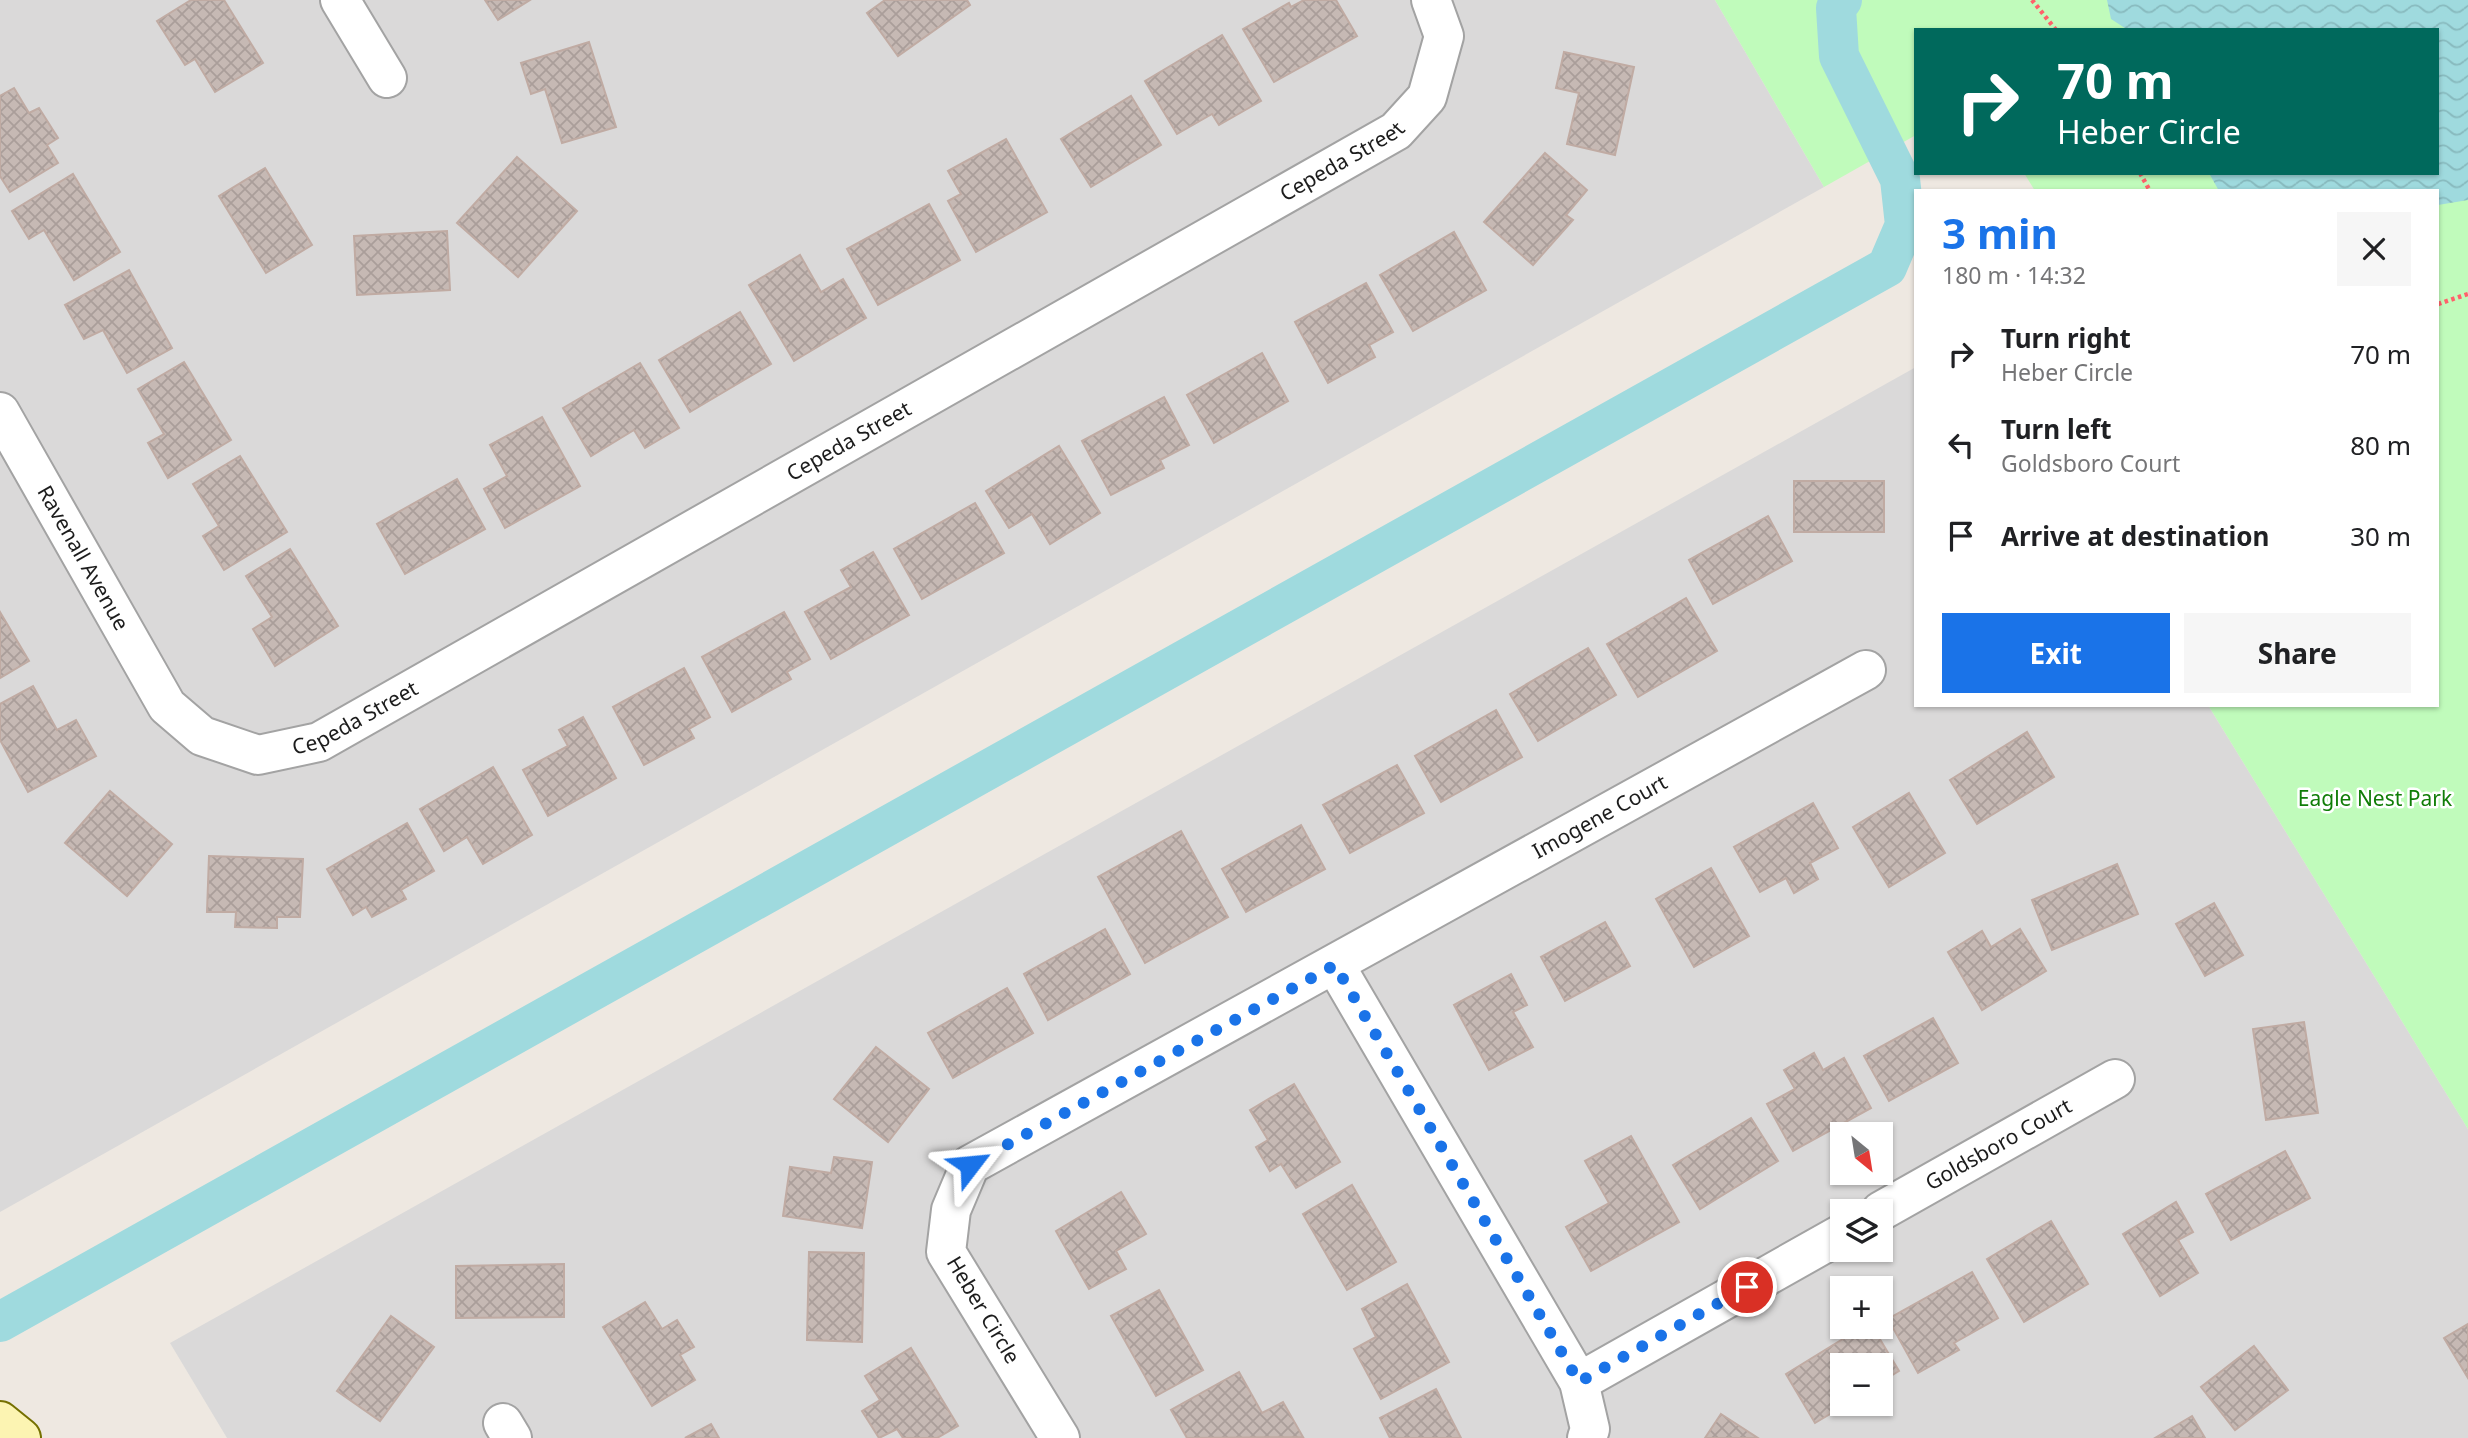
<!DOCTYPE html>
<html lang="en">
<head>
<meta charset="utf-8">
<style>
  :root { --surface:#fff; --page:#f6f6f6; --text:#202124; --muted:#757577; --accent:#1a73e8 }
  body { margin:0; font-family:"Noto Sans",sans-serif; background:var(--page); color:var(--text); height:100vh; display:flex; flex-direction:column; font-size:26px; white-space:nowrap }
  * { box-sizing:border-box; margin:0 }
  p { font-size:23px; color:var(--muted) }
  .icon { flex:none; width:38px; height:38px; fill:none; stroke:currentColor; stroke-width:2; stroke-linecap:round; stroke-linejoin:round }
  .map { position:relative; flex:1; overflow:hidden }
  .panel { position:absolute; left:1914px; top:189px; width:525px; height:518px; display:flex; flex-direction:column; background:var(--surface); border-radius:0px; box-shadow:0 2px 5px #0004 }
  .panel>* { flex:none }
  .hud { position:absolute; left:1914px; top:28px; width:525px; height:147px; border-radius:0px; box-shadow:0 2px 5px #0004; background:#00695c; color:#fff; overflow:hidden }
  .needle { width:46px; rotate:150deg }
  .fabs { position:absolute; left:1830px; top:1122px; display:grid; gap:14px }
  .fabs a { display:grid; place-items:center; width:63px; height:63px; border-radius:0px; background:var(--surface); box-shadow:0 2px 5px #0004; font-size:35px }
  .pin { position:absolute; display:grid; place-items:center; width:60px; height:60px; color:#fff; margin:-30px; border:4px solid #fff; border-radius:50%; box-shadow:0 2px 7px #0007 }
  .me { position:absolute; width:77px; margin:-38px; rotate:61deg; stroke-linejoin:round; filter:drop-shadow(0 0 5px #0008) }
  .turn { display:flex; align-items:center; gap:24px; height:147px; padding:0 28px; font-size:32px }
  .turn .icon { width:91px; height:91px; stroke-width:2.5 }
  .turn b { display:block; font-size:49px; line-height:60px }
  .round { display:grid; place-items:center; flex:none; width:74px; height:74px; border-radius:0px; background:var(--page) }
  .overview { display:flex; align-items:center; justify-content:space-between; height:119px; padding:0 28px }
  h1 { font-size:42px; font-weight:700; line-height:52px; color:var(--accent) }
  .button { display:flex; gap:14px; margin-top:auto; padding:14px 28px }
  .button a { flex:1; height:80px; border-radius:0px; background:var(--accent); color:#fff; font-size:28px; font-weight:700; line-height:80px; text-align:center }
  .button a+a { background:var(--page); color:var(--text) }
  ul { padding:0; list-style:none }
  li { display:flex; align-items:center; gap:21px; height:91px; padding:0 28px }
  li div { flex:1 }
  li b { display:block; font-size:26px }
  li em { font-style:normal }
  .map>svg:first-child { display:block }
  .residential { fill:#dad9d9; fill-rule:evenodd }
  .park { fill:#c0fbbb }
  .water { fill:url(#water-waves) }
  .lines { fill:none; stroke-linecap:round; stroke-linejoin:round }
  .canal { stroke:#9fdade; stroke-width:40 }
  .building { fill:url(#building-cross-hatch); stroke:#c0aba3; stroke-width:2 }
  .street-casing { stroke:#a3a3a3; stroke-width:42 }
  .secondary-casing { stroke:#757001; stroke-width:42 }
  .path { stroke:#ff616a; stroke-width:4.5; stroke-dasharray:3.5 3.5; stroke-linecap:butt }
  .street { stroke:#fff; stroke-width:38 }
  .secondary { stroke:#fcf4b2; stroke-width:38 }
  .route { stroke:#1a73e8; stroke-width:12; stroke-dasharray:0 21.6 }
  .labels { text-anchor:middle; stroke-width:5; stroke-linejoin:round; paint-order:stroke }
  .street-label { font-size:21px; fill:#1c1c1c; stroke:#fff }
  .park-label { font-size:21px; fill:#107d07; stroke:#fff }
</style>
</head>
<body>
<div class="map">
<svg width="2468" height="1438" viewBox="0 0 2468 1438">
  <defs>
    <pattern id="water-waves" width="16" height="10" patternUnits="userSpaceOnUse" patternTransform="scale(1.75)"><rect width="16" height="10" fill="#9fdade"/><path d="M0 5q4-4 8 0t8 0" fill="none" stroke="#88babe"/></pattern>
    <pattern id="building-cross-hatch" width="8" height="8" patternUnits="userSpaceOnUse" patternTransform="scale(1.75)"><rect width="8" height="8" fill="#c6b9b4"/><path d="M0 0l8 8M0 8l8-8" fill="none" stroke="#aa9e9a"/></pattern>
  </defs>
  <rect width="100%" height="100%" fill="#eee8e1"/>
  <g class="residential">
    <polygon points="0,0 1715,0 1824,187 0,1212"/>
    <path d="M1916 367V705H2208L2468 1129V1438H227L170 1343ZM1843 1134H1881V1172H1843ZM1843 1211H1881V1250H1843ZM1843 1288H1881V1326H1843ZM1843 1365H1881V1404H1843Z"/>
  </g>
  <polygon class="park" points="1715,0 2468,0 2468,1129 2208,705 2438,705 2438,191 2035,191 2024,173 2438,173 2438,30 1916,30 1916,135 1824,187"/>
  <polygon class="water" points="2107,0 2468,0 2468,200 2438,205 2438,191 2219,191 2209,173 2438,173 2438,30 2128,30 2111,19"/>
  <g class="lines">
    <polyline class="canal" points="0,1322 1887,267 1905,225 1900,179 1839,56 1836,8 1842,0"/>
  </g>
  <g class="building">
    <polygon points="191,0 224,0 263,63 215,92 195,59 185,65 157,21"/>
    <polygon points="485,0 530,0 498,20"/>
    <polygon points="885,0 967,0 970,5 898,56 867,13"/>
    <polygon points="1304,0 1336,0 1357,36 1274,82 1243,29 1289,3 1291,7"/>
    <polygon points="1222,35 1261,101 1219,125 1212,114 1177,134 1145,81"/>
    <polygon points="589,42 616,127 562,143 545,89 531,94 521,63"/>
    <polygon points="1564,52 1634,67 1615,155 1567,144 1579,93 1556,88"/>
    <polygon points="14,88 29,113 39,108 58,138 47,145 58,163 10,192 0,176 0,96"/>
    <polygon points="1131,96 1161,145 1091,187 1061,139"/>
    <polygon points="1006,139 1047,212 976,252 948,201 961,194 948,171"/>
    <polygon points="1545,153 1587,190 1566,215 1573,220 1533,265 1484,222"/>
    <polygon points="517,157 577,211 518,277 457,223"/>
    <polygon points="265,168 312,245 266,273 219,196"/>
    <polygon points="73,174 120,252 74,280 44,230 29,239 12,211"/>
    <polygon points="929,204 960,260 878,305 847,249"/>
    <polygon points="447,231 450,290 357,295 354,236"/>
    <polygon points="1454,232 1486,290 1413,331 1380,275"/>
    <polygon points="800,255 821,292 843,279 866,318 794,361 749,285"/>
    <polygon points="129,270 172,348 127,373 103,330 84,339 65,305"/>
    <polygon points="1366,283 1393,332 1369,345 1375,357 1328,383 1295,322"/>
    <polygon points="740,312 771,364 690,412 659,360"/>
    <polygon points="1262,353 1288,401 1214,443 1187,395"/>
    <polygon points="184,362 231,440 168,478 148,443 164,434 138,389"/>
    <polygon points="640,363 679,428 645,448 634,430 591,456 563,408"/>
    <polygon points="1164,397 1189,445 1160,460 1164,468 1111,495 1082,441"/>
    <polygon points="542,417 580,486 505,528 484,489 507,476 490,445"/>
    <polygon points="1059,446 1100,513 1050,544 1032,514 1009,528 986,491"/>
    <polygon points="240,456 287,532 224,570 203,536 219,526 193,484"/>
    <polygon points="457,479 485,529 405,574 377,524"/>
    <rect x="1794" y="481" width="90" height="51"/>
    <polygon points="975,503 1004,553 922,599 894,549"/>
    <polygon points="1768,516 1792,561 1713,604 1689,560"/>
    <polygon points="290,549 338,626 275,666 253,629 272,617 246,576"/>
    <polygon points="873,552 909,615 831,659 805,612 851,587 841,570"/>
    <polygon points="1686,598 1717,651 1638,697 1607,644"/>
    <polygon points="0,612 29,661 0,678"/>
    <polygon points="784,612 810,659 787,672 791,679 732,712 702,657"/>
    <polygon points="1588,648 1616,695 1538,741 1510,694"/>
    <polygon points="684,668 710,717 689,729 694,738 644,765 613,707"/>
    <polygon points="33,686 57,730 76,720 96,756 28,792 0,740 0,704"/>
    <polygon points="1496,710 1522,757 1441,802 1415,756"/>
    <polygon points="583,717 616,778 548,816 523,770 568,746 559,730"/>
    <polygon points="2027,732 2054,777 1977,824 1950,780"/>
    <polygon points="1397,765 1424,813 1350,853 1323,805"/>
    <polygon points="493,767 532,835 483,864 467,837 444,851 420,809"/>
    <polygon points="110,791 172,844 127,896 65,843"/>
    <polygon points="1909,793 1945,853 1889,887 1853,827"/>
    <polygon points="1813,803 1838,848 1810,863 1818,879 1794,893 1786,878 1760,892 1734,847"/>
    <polygon points="407,823 434,871 401,890 406,899 372,917 366,907 353,915 327,869"/>
    <polygon points="1301,825 1325,869 1246,912 1222,869"/>
    <polygon points="1181,831 1228,917 1145,963 1098,877"/>
    <polygon points="209,856 303,859 300,917 277,917 277,928 235,927 236,912 207,912"/>
    <polygon points="2117,864 2138,914 2052,950 2032,900"/>
    <polygon points="1711,868 1749,936 1694,967 1656,899"/>
    <polygon points="2214,903 2243,955 2205,976 2176,924"/>
    <polygon points="1605,922 1630,966 1565,1001 1541,957"/>
    <polygon points="1105,929 1130,974 1048,1020 1024,974"/>
    <polygon points="2020,929 2046,971 1982,1010 1948,952 1982,931 1991,947"/>
    <polygon points="1511,974 1527,1005 1513,1012 1533,1047 1489,1070 1454,1005"/>
    <polygon points="1007,988 1033,1033 953,1078 928,1033"/>
    <polygon points="1933,1018 1958,1063 1889,1101 1864,1056"/>
    <polygon points="2304,1022 2318,1113 2266,1120 2253,1029"/>
    <polygon points="876,1047 929,1089 888,1142 834,1099"/>
    <polygon points="1814,1053 1823,1070 1844,1058 1871,1108 1793,1151 1767,1104 1795,1089 1784,1070"/>
    <polygon points="1294,1084 1340,1162 1296,1188 1281,1164 1270,1171 1256,1147 1268,1140 1250,1110"/>
    <polygon points="1751,1118 1778,1161 1700,1209 1673,1165"/>
    <polygon points="1631,1136 1679,1222 1591,1271 1566,1227 1609,1203 1585,1161"/>
    <polygon points="2285,1151 2310,1198 2231,1240 2206,1194"/>
    <polygon points="834,1157 872,1162 862,1228 783,1216 790,1167 831,1173"/>
    <polygon points="1352,1185 1396,1262 1347,1290 1303,1214"/>
    <polygon points="1121,1192 1146,1234 1116,1251 1126,1269 1089,1289 1056,1231"/>
    <polygon points="2176,1202 2193,1232 2178,1240 2198,1273 2160,1296 2123,1234"/>
    <polygon points="2051,1221 2088,1284 2024,1322 1987,1259"/>
    <polygon points="809,1252 864,1253 862,1342 807,1340"/>
    <polygon points="564,1264 564,1317 456,1318 456,1266"/>
    <polygon points="1972,1272 1998,1318 1954,1343 1959,1350 1918,1373 1888,1319"/>
    <polygon points="1407,1284 1449,1362 1381,1399 1354,1349 1376,1337 1362,1309"/>
    <polygon points="1159,1290 1203,1370 1156,1396 1111,1316"/>
    <polygon points="645,1302 662,1329 677,1320 694,1347 680,1355 695,1380 652,1406 603,1327"/>
    <polygon points="391,1316 434,1347 380,1421 337,1391"/>
    <polygon points="2468,1324 2468,1378 2444,1338"/>
    <polygon points="1864,1326 1872,1326 1899,1371 1881,1382 1881,1365 1843,1365 1843,1404 1847,1404 1815,1423 1786,1374"/>
    <polygon points="2254,1346 2288,1390 2235,1430 2201,1387"/>
    <polygon points="911,1348 958,1426 937,1438 903,1438 897,1429 879,1438 862,1411 880,1400 865,1376"/>
    <polygon points="1239,1372 1262,1413 1283,1402 1303,1437 1187,1438 1171,1410"/>
    <polygon points="1436,1389 1461,1438 1390,1438 1380,1418"/>
    <polygon points="1721,1414 1758,1438 1705,1438"/>
    <polygon points="2192,1416 2205,1438 2155,1438"/>
    <polygon points="711,1424 719,1438 685,1438"/>
  </g>
  <g class="lines">
    <g class="street-casing">
      <g id="street">
        <polyline points="340,0 387,78"/>
        <path id="s1" d="M0 412 167 706 202 736 258 755 319 742 1396 131 1427 97 1444 36 1431 0"/>
        <polyline points="1335,965 1579,1382 1590,1429 1587,1438"/>
        <path id="s2" d="M1881 1211 2115 1079"/>
        <polyline points="1579,1382 1843,1233"/>
        <polyline points="503,1423 512,1438"/>
        <path id="s3" d="M1060 1438 946 1252 951 1210 970 1165 1866 670"/>
      </g>
    </g>
    <g class="secondary-casing">
      <polyline id="secondary" points="0,1421 21,1438"/>
    </g>
    <g class="path">
      <polyline points="2032,0 2056,30"/>
      <polyline points="2140,173 2150,191"/>
      <polyline points="2438,304 2468,294"/>
    </g>
    <use href="#street" class="street"/>
    <use href="#secondary" class="secondary"/>
  </g>
  <g class="lines">
    <polyline class="route" points="970,1165 1335,965 1579,1382 1747,1287"/>
  </g>
  <g class="labels">
    <g class="street-label">
      <text dy="7" stroke="none"><textPath href="#s1" startOffset="1682">Cepeda Street</textPath></text>
      <text dy="7" stroke="none"><textPath href="#s1" startOffset="1115">Cepeda Street</textPath></text>
      <text dy="7" stroke="none"><textPath href="#s1" startOffset="168">Ravenall Avenue</textPath></text>
      <text dy="7" stroke="none"><textPath href="#s1" startOffset="548">Cepeda Street</textPath></text>
      <text dy="7" stroke="none"><textPath href="#s3" startOffset="1029">Imogene Court</textPath></text>
      <text dy="7" stroke="none"><textPath href="#s2" startOffset="135">Goldsboro Court</textPath></text>
      <text transform="translate(983 1310) rotate(59)" y="7">Heber Circle</text>
    </g>
    <g class="park-label">
      <text x="2375" y="806">Eagle Nest Park</text>
    </g>
  </g>
</svg>
<div class="fabs">
<a><svg class="needle" viewBox="-14 -14 28 28"><path d="M0-13l5 13h-10z" fill="#e53935"/><path d="M0 13l5-13h-10z" fill="#757577"/></svg></a>
<a><svg class="icon" aria-label="layers" viewBox="0 0 24 24"><path d="M12 4l9 5-9 5-9-5zM3 14l9 5 9-5"/></svg></a>
<a>+</a>
<a>−</a>
</div>
<div class="pin" style="left:1747px;top:1287px;background:#d93025"><svg class="icon" aria-label="arrive" viewBox="0 0 24 24"><path d="M6 21V4h12l-3 4 3 4H6"/></svg></div>
<svg class="me" style="left:970px;top:1165px" viewBox="-20 -20 40 40"><path d="M0-17L14 15 0 8-14 15z" fill="#1a73e8" stroke="#fff" stroke-width="4"/></svg>
<div class="hud">
<div class="turn"><svg class="icon" aria-label="right" viewBox="0 0 24 24"><path d="M7 20v-9h11M14 6l5 5-5 5"/></svg><div><b>70 m</b>Heber Circle</div></div>
</div>
<section class="panel">
<div class="overview"><div><h1>3 min</h1><p>180 m · 14:32</p></div><a class="round"><svg class="icon" aria-label="close" viewBox="0 0 24 24"><path d="M6 6l12 12M18 6L6 18"/></svg></a></div>
<ul>
<li><svg class="icon" aria-label="right" viewBox="0 0 24 24"><path d="M7 20v-9h11M14 6l5 5-5 5"/></svg><div><b>Turn right</b><p>Heber Circle</p></div><em>70 m</em></li>
<li><svg class="icon" aria-label="left" viewBox="0 0 24 24"><path d="M17 20v-9H6M10 6l-5 5 5 5"/></svg><div><b>Turn left</b><p>Goldsboro Court</p></div><em>80 m</em></li>
<li><svg class="icon" aria-label="arrive" viewBox="0 0 24 24"><path d="M6 21V4h12l-3 4 3 4H6"/></svg><div><b>Arrive at destination</b></div><em>30 m</em></li>
</ul>
<div class="button"><a>Exit</a><a>Share</a></div>
</section>
</div>
</body>
</html>
